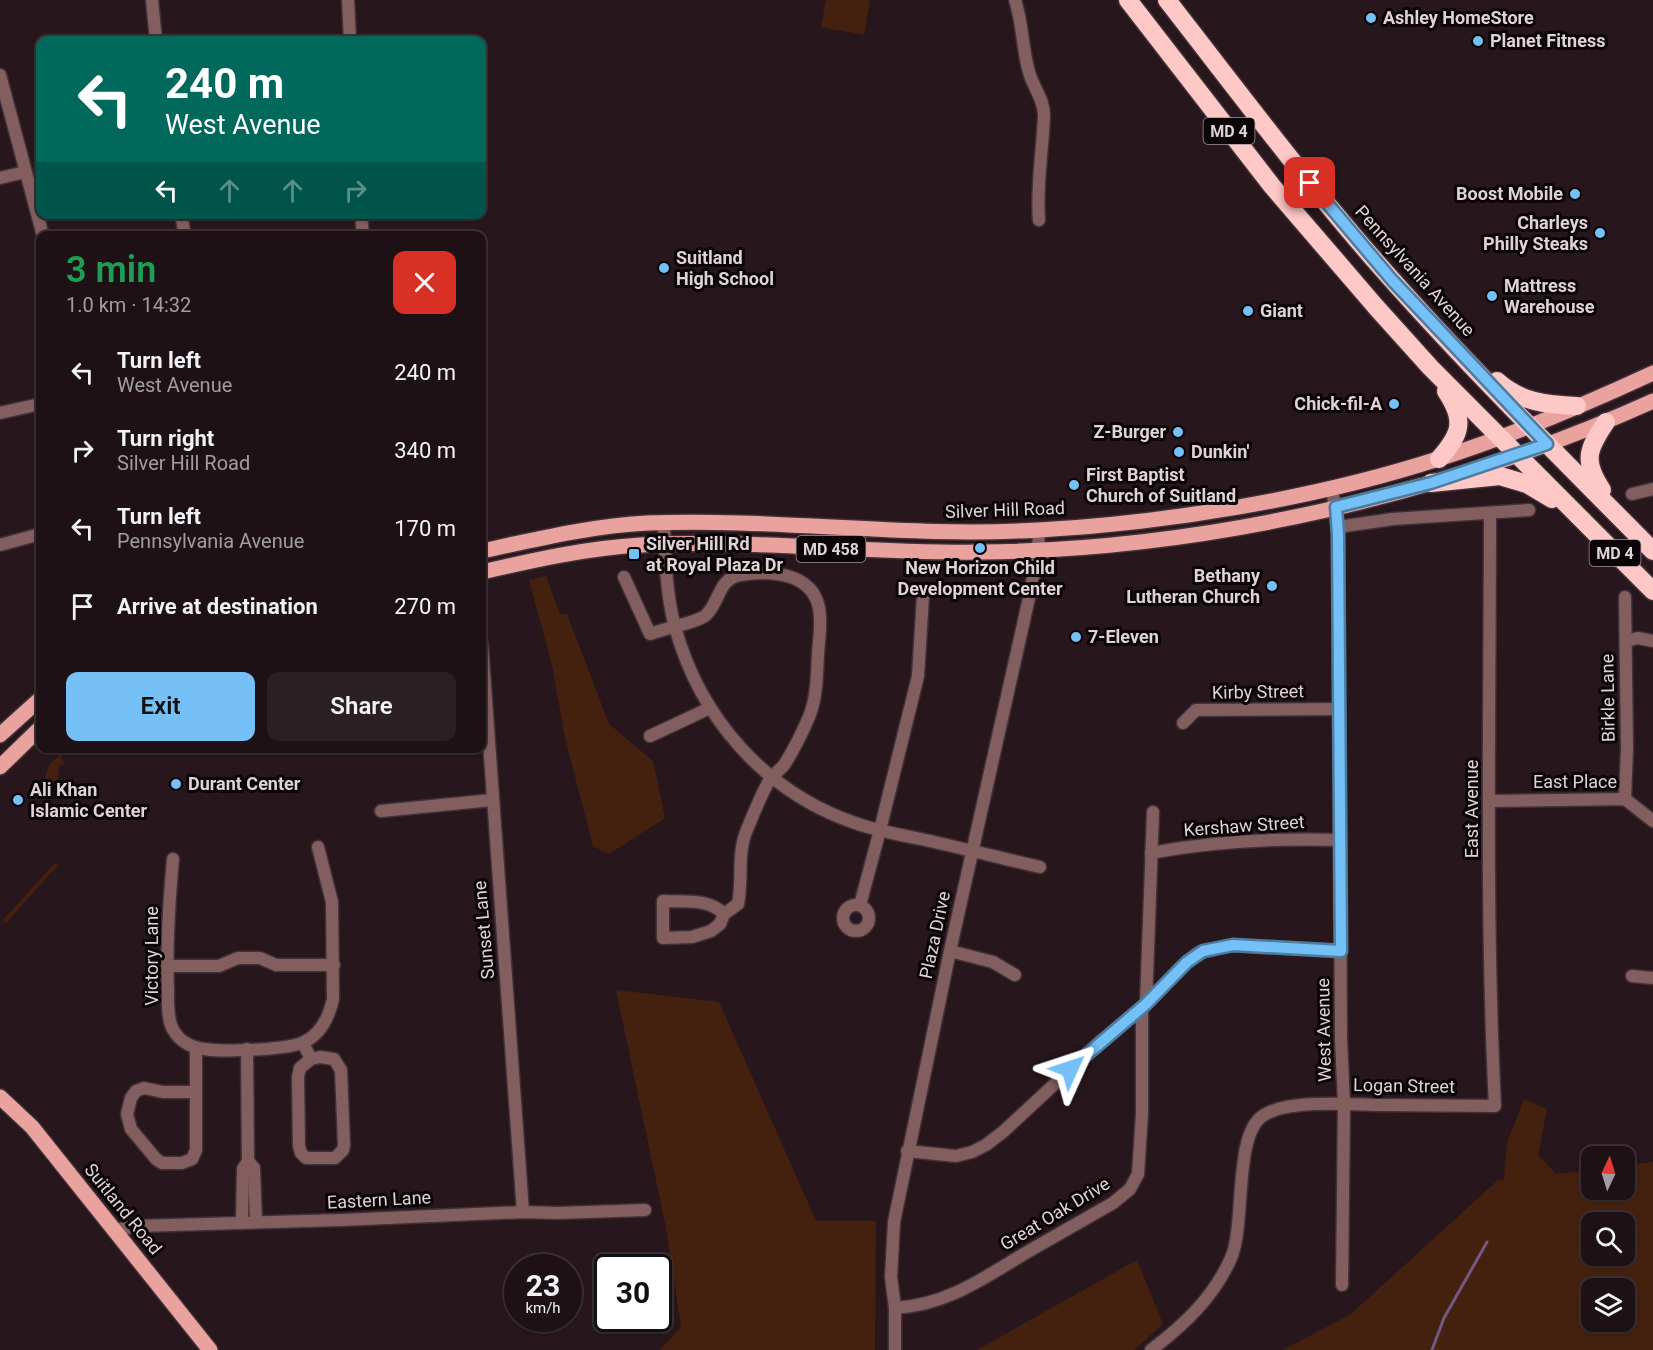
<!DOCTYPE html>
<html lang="en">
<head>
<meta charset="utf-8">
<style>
  :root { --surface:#1d1116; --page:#2a1f23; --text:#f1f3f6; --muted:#a09da1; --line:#3b3135; --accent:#75c0f6 }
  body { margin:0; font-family:Roboto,sans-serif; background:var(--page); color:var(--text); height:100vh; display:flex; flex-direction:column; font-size:22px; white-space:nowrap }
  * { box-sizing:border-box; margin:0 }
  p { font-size:20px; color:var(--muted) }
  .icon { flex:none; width:33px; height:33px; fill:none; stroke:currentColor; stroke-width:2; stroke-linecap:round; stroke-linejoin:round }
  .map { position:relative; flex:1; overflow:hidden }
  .side { position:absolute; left:36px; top:231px; width:450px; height:522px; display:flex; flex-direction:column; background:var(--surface); border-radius:12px; box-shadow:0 2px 4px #0004,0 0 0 2px var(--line) }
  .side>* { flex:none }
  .hud { position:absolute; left:36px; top:36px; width:450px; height:183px; border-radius:12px; box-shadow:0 2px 4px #0004,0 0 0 2px var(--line); background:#00695c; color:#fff; overflow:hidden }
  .needle { width:39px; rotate:4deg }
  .controls { position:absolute; left:1581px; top:1146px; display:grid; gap:12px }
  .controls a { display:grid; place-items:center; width:54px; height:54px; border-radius:12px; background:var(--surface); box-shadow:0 2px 4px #0004,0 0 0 2px var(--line); font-size:30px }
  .speed { position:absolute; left:504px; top:1254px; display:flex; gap:12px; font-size:30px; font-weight:700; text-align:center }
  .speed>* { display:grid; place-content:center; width:78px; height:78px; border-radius:50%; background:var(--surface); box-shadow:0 2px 4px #0004,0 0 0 2px var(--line); line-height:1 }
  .speed small { font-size:15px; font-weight:400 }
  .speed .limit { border:3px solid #111; border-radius:9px; background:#fff; color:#111 }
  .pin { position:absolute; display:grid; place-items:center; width:51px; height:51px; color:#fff; margin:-26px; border-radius:12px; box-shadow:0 3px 9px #0006 }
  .me { position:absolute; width:66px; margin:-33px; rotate:48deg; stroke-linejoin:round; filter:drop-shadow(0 0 4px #0008) }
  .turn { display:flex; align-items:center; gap:21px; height:126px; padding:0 30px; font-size:27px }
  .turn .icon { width:78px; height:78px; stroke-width:2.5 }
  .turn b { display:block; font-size:42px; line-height:51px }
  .lanes { display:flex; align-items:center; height:57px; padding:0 30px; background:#0003; justify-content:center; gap:30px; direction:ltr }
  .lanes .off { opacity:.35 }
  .round { display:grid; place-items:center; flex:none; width:63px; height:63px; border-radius:12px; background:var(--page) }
  .summary { display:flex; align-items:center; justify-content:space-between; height:102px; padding:0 30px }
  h1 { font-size:36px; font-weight:600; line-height:45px; color:#1e9e55 }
  .primary-button { display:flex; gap:12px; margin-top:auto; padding:12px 30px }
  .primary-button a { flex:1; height:69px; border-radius:12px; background:var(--accent); color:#111; font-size:24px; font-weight:600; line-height:69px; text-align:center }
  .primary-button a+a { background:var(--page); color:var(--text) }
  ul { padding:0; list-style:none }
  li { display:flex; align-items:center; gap:18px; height:78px; padding:0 30px }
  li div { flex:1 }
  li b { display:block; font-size:22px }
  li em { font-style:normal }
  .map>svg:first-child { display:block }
  .green { fill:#44210f; fill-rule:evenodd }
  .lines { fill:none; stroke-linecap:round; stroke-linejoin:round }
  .stream { stroke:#755881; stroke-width:3 }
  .minor-casing { stroke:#413137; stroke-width:15 }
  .major-casing { stroke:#413137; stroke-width:18 }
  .highway-casing { stroke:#413137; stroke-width:21 }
  .minor { stroke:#825f5e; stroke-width:12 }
  .major { stroke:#eaa29f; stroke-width:15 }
  .highway { stroke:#fdc8c5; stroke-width:18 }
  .route-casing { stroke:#4c7da0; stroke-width:15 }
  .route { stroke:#75c0f6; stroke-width:10 }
  .poi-dot { fill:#75c0f6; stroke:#0b0507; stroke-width:2 }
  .labels { text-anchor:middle; stroke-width:6; stroke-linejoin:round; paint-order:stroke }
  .shield { fill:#0b0507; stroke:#9f9598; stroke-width:1.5 }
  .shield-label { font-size:16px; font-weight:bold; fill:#dfd3d6 }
  .poi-label { font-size:18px; font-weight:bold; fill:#dfd3d6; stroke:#0b0507; text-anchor:start }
  .street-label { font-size:18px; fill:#dfd3d6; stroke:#0b0507 }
</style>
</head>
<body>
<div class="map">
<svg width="1653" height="1350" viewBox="0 0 1653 1350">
  <rect width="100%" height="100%" fill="#27171d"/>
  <g class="green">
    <polygon points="826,0 870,0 864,35 821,27"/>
    <polygon points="546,576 560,614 567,614 609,724 653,761 665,818 609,854 593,846 565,738 552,665 529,580"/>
    <polygon points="61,754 64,765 59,766 57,785 44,783 49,765"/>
    <polygon points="55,863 58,865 6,923 3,920"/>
    <polygon points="616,990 719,1002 816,1221 876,1221 875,1350 660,1350 681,1327 666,1228"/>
    <path d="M1524 1099 1547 1109 1538 1155 1556 1174 1591 1170 1592 1190H1624L1625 1166 1653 1162V1350H1283L1351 1314 1498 1180H1504L1507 1143ZM1592 1222H1624V1256H1592ZM1592 1288H1624V1322H1592Z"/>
    <polygon points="1137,1260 1163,1324 1134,1350 977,1350"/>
  </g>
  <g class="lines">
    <polyline class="stream" points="1432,1350 1444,1318 1487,1242"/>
    <g class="minor-casing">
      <g id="minor">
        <polyline points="152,0 156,40"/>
        <polyline points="348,0 350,40"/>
        <path d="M1015 0C1023 24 1022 48 1029 72 1033 87 1044 99 1044 115 1043 150 1036 185 1039 220"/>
        <polyline points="0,75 43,236"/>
        <polyline points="0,178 25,172"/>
        <polyline points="181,214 185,236"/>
        <polyline points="361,214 363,236"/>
        <polyline points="0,413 40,404"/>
        <polyline points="1332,487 1338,534 1341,1040 1344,1103 1342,1285"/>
        <polyline points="1632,494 1653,489"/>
        <path d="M664 523C665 557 666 594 675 627 700 718 765 792 855 823 880 832 908 836 934 842 970 850 1005 859 1040 867"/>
        <polyline points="1338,527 1393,519 1529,510"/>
        <polyline points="0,545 40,534"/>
        <path d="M624 577 650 634C662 629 699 622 706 615 720 602 718 579 740 575 769 570 812 572 819 608 822 623 819 639 818 654 817 675 817 697 809 717 802 733 794 750 784 765 780 770 775 773 771 778 764 787 751 820 746 832 737 855 743 881 738 904L724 914 720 924 711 931 692 937 663 938V901C684 902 709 898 724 914"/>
        <polyline points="1625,597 1627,749 1625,799"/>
        <polyline points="1626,641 1638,638 1653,641"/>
        <polyline points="482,645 523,1212"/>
        <polyline points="1183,723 1196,710 1339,709"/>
        <polyline points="650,736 710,708"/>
        <polyline points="1489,801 1625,799 1653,821"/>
        <polyline points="381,811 492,800"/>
        <path d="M1151 853C1214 841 1276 838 1340 840"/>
        <path d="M173 859C169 903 166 946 168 991 168 1003 167 1021 174 1031 180 1042 193 1048 204 1049 223 1052 288 1050 304 1042 321 1034 329 1017 333 999L332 902 318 847"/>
        <polyline points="860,905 880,830 918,676 923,596"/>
        <circle cx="856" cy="918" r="13"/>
        <polyline points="950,951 993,962 1015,975"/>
        <polyline points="167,966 219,966 238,958 260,958 276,965 334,965"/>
        <polyline points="1632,976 1653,978"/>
        <polyline points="1146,1004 1153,812"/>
        <polyline points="303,1043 311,1059 300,1068 298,1077 299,1146 301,1153 306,1158 335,1158 343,1150 344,1145 341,1070 334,1059 320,1057 311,1059"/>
        <polyline points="196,1092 163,1092 144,1088 136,1091 131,1098 127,1114 131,1129 156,1159 162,1163 182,1163 192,1159 196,1150 196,1047"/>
        <polyline points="907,1151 956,1156 972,1152 986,1145 1004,1131 1100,1042 1146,1004 1179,969 1198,953 1233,945 1341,951"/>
        <polyline points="248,1161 254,1168 256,1222"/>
        <polyline points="242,1223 243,1169 248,1161 247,1049"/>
        <polyline points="115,1230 138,1226 342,1220 523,1212 558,1213 645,1210"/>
        <path d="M895 1308C948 1305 985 1277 1029 1251 1057 1235 1085 1219 1113 1203L1130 1189 1138 1174 1142 1114V1007"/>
        <polyline points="895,1350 895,1308 891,1277 894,1222 950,951 1029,598 1038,551 1039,530"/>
        <path d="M1151 1350C1184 1325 1214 1297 1231 1258 1246 1224 1233 1133 1264 1115 1291 1098 1354 1105 1385 1105 1422 1105 1459 1106 1495 1106 1485 909 1490 710 1490 513"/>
      </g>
    </g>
    <g class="major-casing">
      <g id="major">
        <path d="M482 551C537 539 591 526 647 523 778 518 908 538 1039 530 1168 523 1318 498 1441 458 1513 435 1584 405 1653 373"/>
        <path d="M482 572C534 560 587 548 641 545 755 539 869 554 983 552 1209 549 1447 494 1653 401"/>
        <polyline points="0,735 40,699"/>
        <polyline points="0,767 40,728"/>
        <polyline points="0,1097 32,1127 210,1350"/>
      </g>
    </g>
    <g class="highway-casing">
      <g id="highway">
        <polyline points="1128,0 1272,186 1376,307 1430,367 1653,591"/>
        <path d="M1167 0C1234 86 1299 173 1371 256 1460 358 1557 454 1653 551"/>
        <path d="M1497 381C1520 402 1547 405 1577 406"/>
        <path d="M1439 459C1462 433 1465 420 1446 391"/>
        <polyline points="1431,483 1500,476 1527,484 1552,499"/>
        <path d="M1602 490C1583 461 1587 450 1606 422"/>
      </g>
    </g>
    <use href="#minor" class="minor"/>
    <use href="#major" class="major"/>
    <use href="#highway" class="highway"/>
  </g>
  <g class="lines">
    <g class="route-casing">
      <polyline id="route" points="1070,1069 1146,1004 1187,962 1203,951 1233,945 1341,951 1338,534 1336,507 1431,483 1547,444 1392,280 1310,183"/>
    </g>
    <use href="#route" class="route"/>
  </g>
  <g class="poi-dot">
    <circle cx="1371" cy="18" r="6"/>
    <circle cx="1478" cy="41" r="6"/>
    <circle cx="1575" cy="194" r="6"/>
    <circle cx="1600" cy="233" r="6"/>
    <circle cx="664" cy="268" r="6"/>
    <circle cx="1492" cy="296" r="6"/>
    <circle cx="1248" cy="311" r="6"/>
    <circle cx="1394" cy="404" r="6"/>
    <circle cx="1178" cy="432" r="6"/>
    <circle cx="1179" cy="452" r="6"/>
    <circle cx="1074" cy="485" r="6"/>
    <circle cx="980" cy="548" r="6"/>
    <rect x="628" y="548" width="12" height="12" rx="3"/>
    <circle cx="1272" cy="586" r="6"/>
    <circle cx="1076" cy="637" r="6"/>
    <circle cx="176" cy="784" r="6"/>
    <circle cx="18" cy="800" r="6"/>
  </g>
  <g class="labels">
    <g class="shield">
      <rect x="1203.5" y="118" width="51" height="26" rx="4.5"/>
      <rect x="796.5" y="536" width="69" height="26" rx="4.5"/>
      <rect x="1589.5" y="540" width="51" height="26" rx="4.5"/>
    </g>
    <g class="shield-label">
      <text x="1229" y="137">MD 4</text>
      <text x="831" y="555">MD 458</text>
      <text x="1615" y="559">MD 4</text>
    </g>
    <g class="poi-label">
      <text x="1383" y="24">Ashley HomeStore</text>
      <text x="1490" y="47">Planet Fitness</text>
      <text x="1563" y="200" text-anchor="end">Boost Mobile</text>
      <text x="1588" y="229" text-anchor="end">Charleys<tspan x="1588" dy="21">Philly Steaks</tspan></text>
      <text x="676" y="264">Suitland<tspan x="676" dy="21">High School</tspan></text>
      <text x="1504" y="292">Mattress<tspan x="1504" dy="21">Warehouse</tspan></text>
      <text x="1260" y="317">Giant</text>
      <text x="1382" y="410" text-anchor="end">Chick-fil-A</text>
      <text x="1166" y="438" text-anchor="end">Z-Burger</text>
      <text x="1191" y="458">Dunkin'</text>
      <text x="1086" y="481">First Baptist<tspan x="1086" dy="21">Church of Suitland</tspan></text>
      <text x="646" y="550">Silver Hill Rd<tspan x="646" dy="21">at Royal Plaza Dr</tspan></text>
      <text x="980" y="574" text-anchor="middle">New Horizon Child<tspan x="980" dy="21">Development Center</tspan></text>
      <text x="1260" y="582" text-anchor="end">Bethany<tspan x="1260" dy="21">Lutheran Church</tspan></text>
      <text x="1088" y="643">7-Eleven</text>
      <text x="188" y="790">Durant Center</text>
      <text x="30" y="796">Ali Khan<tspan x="30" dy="21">Islamic Center</tspan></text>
    </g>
    <g class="street-label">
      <text transform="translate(1415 271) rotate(48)" y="6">Pennsylvania Avenue</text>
      <text transform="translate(1005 510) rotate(-2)" y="6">Silver Hill Road</text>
      <text transform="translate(1258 692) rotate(-1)" y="6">Kirby Street</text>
      <text transform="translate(1608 698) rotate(-91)" y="6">Birkle Lane</text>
      <text x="1575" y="788">East Place</text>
      <text transform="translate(1472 809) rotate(-90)" y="6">East Avenue</text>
      <text transform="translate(1244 826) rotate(-4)" y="6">Kershaw Street</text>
      <text transform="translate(484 930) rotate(-95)" y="6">Sunset Lane</text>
      <text transform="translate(935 935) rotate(-78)" y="6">Plaza Drive</text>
      <text transform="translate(152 956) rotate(-90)" y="6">Victory Lane</text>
      <text transform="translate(1324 1030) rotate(-91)" y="6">West Avenue</text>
      <text transform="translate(1404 1086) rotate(1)" y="6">Logan Street</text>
      <text transform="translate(379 1200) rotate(-3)" y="6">Eastern Lane</text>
      <text transform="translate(123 1209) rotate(51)" y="6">Suitland Road</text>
      <text transform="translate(1055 1214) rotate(-31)" y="6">Great Oak Drive</text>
    </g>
  </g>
</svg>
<div class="controls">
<a><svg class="needle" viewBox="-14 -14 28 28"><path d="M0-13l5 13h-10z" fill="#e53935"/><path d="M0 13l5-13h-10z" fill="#a09da1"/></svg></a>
<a><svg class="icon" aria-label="search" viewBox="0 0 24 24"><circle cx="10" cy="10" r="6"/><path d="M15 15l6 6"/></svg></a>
<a><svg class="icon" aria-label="layers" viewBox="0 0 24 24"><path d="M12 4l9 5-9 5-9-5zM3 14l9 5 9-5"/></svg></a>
</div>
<div class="speed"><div>23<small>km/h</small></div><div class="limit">30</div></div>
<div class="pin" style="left:1310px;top:183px;background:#d93025"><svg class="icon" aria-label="arrive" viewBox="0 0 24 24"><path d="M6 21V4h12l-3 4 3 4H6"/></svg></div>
<svg class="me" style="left:1070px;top:1069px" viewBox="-20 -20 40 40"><path d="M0-17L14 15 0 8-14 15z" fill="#75c0f6" stroke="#fff" stroke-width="4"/></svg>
<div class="hud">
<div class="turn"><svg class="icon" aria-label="left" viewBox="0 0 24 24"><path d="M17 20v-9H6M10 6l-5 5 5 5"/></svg><div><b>240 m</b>West Avenue</div></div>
<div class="lanes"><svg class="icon" aria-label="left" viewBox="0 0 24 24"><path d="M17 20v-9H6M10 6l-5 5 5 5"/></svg><svg class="icon off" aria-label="ahead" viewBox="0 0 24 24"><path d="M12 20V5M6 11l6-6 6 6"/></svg><svg class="icon off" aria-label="ahead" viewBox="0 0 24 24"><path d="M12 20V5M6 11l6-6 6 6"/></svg><svg class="icon off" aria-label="right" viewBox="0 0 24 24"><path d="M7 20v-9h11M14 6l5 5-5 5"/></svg></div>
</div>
<section class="side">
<div class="summary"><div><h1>3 min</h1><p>1.0 km · 14:32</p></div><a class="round" style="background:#d93025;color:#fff"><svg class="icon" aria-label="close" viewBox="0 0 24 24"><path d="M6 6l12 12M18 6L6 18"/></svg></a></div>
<ul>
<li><svg class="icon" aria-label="left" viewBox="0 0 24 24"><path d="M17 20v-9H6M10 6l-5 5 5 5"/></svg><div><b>Turn left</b><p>West Avenue</p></div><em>240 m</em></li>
<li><svg class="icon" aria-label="right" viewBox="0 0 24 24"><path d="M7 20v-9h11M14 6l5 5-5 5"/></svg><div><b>Turn right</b><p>Silver Hill Road</p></div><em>340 m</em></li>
<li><svg class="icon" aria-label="left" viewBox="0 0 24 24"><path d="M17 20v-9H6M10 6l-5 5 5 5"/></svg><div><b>Turn left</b><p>Pennsylvania Avenue</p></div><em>170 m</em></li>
<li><svg class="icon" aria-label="arrive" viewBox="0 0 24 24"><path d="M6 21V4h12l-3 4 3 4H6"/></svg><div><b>Arrive at destination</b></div><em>270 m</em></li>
</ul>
<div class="primary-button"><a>Exit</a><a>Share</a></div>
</section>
</div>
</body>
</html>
